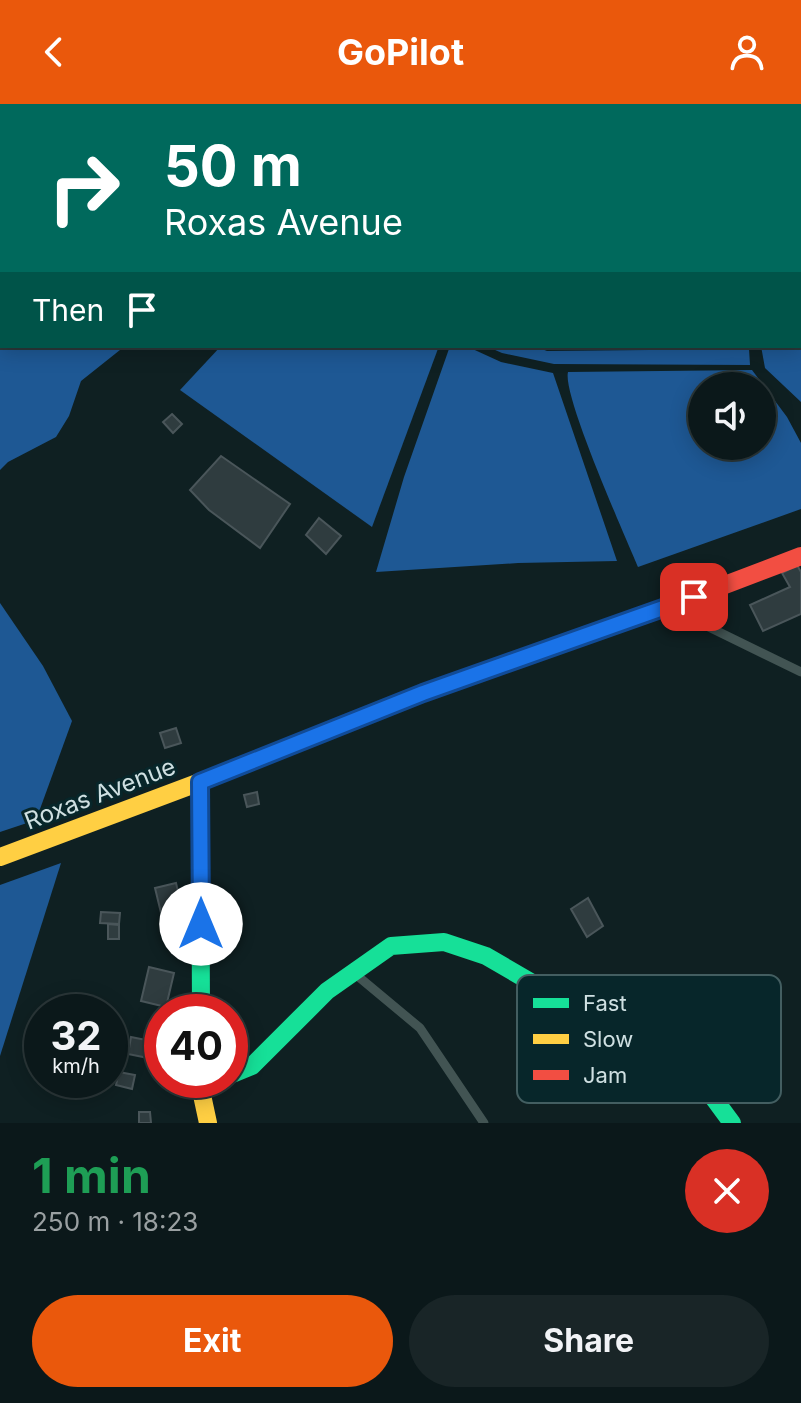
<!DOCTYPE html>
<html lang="en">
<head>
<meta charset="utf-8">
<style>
  :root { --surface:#0b181a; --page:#192527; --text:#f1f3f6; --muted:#9aa0a2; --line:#2b3739; --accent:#ea580c }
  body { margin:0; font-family:Inter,sans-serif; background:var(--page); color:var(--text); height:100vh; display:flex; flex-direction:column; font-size:30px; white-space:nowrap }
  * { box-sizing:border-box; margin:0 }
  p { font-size:26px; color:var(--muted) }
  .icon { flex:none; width:44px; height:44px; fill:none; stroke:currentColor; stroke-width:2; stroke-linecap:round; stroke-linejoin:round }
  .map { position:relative; height:1019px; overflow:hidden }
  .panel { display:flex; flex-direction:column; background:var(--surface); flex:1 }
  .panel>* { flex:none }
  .top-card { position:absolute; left:0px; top:0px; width:802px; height:244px; box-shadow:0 4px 20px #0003,0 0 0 2px var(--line); background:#00695c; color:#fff; overflow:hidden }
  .controls { position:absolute; left:688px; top:268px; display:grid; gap:16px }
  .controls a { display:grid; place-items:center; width:88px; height:88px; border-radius:50%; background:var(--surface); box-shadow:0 4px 20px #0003,0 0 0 2px var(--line); font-size:40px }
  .speed { position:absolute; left:24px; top:890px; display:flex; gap:16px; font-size:40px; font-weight:700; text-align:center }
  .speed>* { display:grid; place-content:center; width:104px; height:104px; border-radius:50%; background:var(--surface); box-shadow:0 4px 20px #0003,0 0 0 2px var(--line); line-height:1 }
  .speed small { font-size:20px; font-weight:400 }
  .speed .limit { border:12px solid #d22; background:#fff; color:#111 }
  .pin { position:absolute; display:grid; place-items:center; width:68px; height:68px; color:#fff; margin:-34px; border-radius:16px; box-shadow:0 4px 12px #0006 }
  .me { position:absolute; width:88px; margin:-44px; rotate:0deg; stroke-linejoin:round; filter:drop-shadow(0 0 6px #0008) }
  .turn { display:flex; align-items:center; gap:28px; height:168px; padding:0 32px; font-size:36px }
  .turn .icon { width:104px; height:104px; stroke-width:2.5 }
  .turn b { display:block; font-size:56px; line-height:68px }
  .then { display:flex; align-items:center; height:76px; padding:0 32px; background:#0003; gap:16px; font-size:30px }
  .round { display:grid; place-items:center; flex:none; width:84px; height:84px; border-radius:42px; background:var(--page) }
  .summary { display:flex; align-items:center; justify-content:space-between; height:136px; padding:0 32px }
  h1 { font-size:48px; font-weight:700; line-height:60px; color:#1e9e55 }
  .action { display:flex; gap:16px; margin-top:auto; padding:16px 32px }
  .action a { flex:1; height:92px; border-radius:48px; background:var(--accent); color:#fff; font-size:32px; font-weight:700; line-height:92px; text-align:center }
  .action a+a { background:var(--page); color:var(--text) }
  header { display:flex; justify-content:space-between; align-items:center; height:104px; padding:0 32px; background:var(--accent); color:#fff; font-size:36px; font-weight:700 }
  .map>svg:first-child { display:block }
  .water { fill:#1e5894; fill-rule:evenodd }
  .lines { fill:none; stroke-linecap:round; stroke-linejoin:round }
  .river { stroke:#1e5894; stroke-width:32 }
  .building { fill:#2f3c3f; stroke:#4a565a; stroke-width:2 }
  .lane { stroke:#425453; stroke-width:9 }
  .fast { stroke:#16e098; stroke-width:18 }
  .slow { stroke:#ffcf43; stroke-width:18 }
  .jam { stroke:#f24e42; stroke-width:18 }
  .route-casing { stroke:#114b97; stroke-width:20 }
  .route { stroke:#1a73e8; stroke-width:14 }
  .labels { text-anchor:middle; stroke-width:6; stroke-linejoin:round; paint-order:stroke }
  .street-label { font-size:24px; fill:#cfe0e2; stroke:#07262a }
  .key { fill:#07262a; stroke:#435e61; stroke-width:2 }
  .key-label { font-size:22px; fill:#cfe0e2 }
</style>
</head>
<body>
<header><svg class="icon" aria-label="back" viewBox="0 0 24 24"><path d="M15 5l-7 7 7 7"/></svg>GoPilot<svg class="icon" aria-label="person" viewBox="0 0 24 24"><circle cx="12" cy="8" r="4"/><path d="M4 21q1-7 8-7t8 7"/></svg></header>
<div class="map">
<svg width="801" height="1019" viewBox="0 0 801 1019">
  <rect width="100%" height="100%" fill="#0f2022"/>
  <g class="water">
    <polygon points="279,0 620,0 616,2 279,2"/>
    <polygon points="800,26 801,26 801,298 765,264 761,242 800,242"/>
    <polygon points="0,92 2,92 2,242 125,242 81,277 69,312 56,333 8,358 0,366"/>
    <polygon points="221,242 439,242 372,423 180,286"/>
    <polygon points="450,242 466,242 501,258 553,269 617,457 518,459 376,468 404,373"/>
    <polygon points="486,242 534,242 547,247 749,245 750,261 554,260 502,249"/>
    <path d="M752 266 787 313 801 339V405L638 463C625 432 562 291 568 268ZM702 282H762V342H702Z"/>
    <polygon points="0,499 43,562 72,617 36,716 0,728"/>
    <polygon points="61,759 0,952 0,781"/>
  </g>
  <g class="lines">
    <g class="river">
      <polyline points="654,2 658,0"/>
      <polyline points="0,31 2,31"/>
    </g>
  </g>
  <g class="building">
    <polygon points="172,310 182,320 173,329 163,318"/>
    <polygon points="221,352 290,400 260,444 209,406 190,386"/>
    <polygon points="319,414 341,432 326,450 306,431"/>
    <polygon points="797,461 801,468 801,510 763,527 750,501 790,483 782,469"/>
    <polygon points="176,624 181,639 165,644 160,629"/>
    <polygon points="257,688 259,700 247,703 244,691"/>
    <polygon points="176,779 183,808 162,813 155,784"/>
    <polygon points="588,794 603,822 587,833 571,805"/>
    <polygon points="101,808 120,809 119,820 100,819"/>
    <polygon points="108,820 119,821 119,835 108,835"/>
    <polygon points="149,863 174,869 166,903 141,897"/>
    <polygon points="131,933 151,937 148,954 128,950"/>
    <polygon points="119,968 135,971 132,985 116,981"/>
    <polygon points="139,1008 150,1008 151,1019 139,1019"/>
  </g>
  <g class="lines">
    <g class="lane">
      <polyline points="674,506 801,568"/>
      <polyline points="354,869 420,924 484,1019"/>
    </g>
    <g class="fast">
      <polyline points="200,678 201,908"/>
      <polyline points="230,971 252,962 327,887 391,842 444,838 486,852 701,977 732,1019"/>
    </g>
    <g class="slow">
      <polyline points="0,753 200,678 423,589 561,540"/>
      <polyline points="201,976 202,991 208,1019"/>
    </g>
    <polyline class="jam" points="561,540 667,503 801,452"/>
  </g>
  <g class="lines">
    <g class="route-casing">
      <polyline id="route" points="201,820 200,678 423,589 694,493"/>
    </g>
    <use href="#route" class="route"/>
  </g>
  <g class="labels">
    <g class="street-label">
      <text transform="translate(100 690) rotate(-21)" y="8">Roxas Avenue</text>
    </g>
  </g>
  <rect x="517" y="871" width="264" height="128" rx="12" class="key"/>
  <rect x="533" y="894" width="36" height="10" fill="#16e098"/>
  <rect x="533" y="930" width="36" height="10" fill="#ffcf43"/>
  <rect x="533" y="966" width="36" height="10" fill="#f24e42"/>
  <g class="key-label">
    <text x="583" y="907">Fast</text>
    <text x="583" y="943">Slow</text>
    <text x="583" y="979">Jam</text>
  </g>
</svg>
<div class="controls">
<a><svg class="icon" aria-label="sound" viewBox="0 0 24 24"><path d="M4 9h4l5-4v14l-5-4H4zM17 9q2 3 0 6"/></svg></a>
</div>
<div class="speed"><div>32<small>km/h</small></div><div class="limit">40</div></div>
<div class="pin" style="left:694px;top:493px;background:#d93025"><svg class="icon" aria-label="arrive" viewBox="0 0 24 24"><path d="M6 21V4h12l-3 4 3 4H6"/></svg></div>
<svg class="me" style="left:201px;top:820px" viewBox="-20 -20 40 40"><circle r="19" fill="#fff"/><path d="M0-13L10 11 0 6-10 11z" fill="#1a73e8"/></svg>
<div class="top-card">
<div class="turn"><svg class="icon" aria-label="right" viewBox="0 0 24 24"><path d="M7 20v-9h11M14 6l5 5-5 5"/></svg><div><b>50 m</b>Roxas Avenue</div></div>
<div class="then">Then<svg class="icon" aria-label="arrive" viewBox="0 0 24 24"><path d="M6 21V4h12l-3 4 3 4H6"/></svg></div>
</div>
</div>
<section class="panel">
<div class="summary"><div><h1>1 min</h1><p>250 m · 18:23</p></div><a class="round" style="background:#d93025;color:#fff"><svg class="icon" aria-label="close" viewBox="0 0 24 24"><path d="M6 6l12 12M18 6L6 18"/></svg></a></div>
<div class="action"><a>Exit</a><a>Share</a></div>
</section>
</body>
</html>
